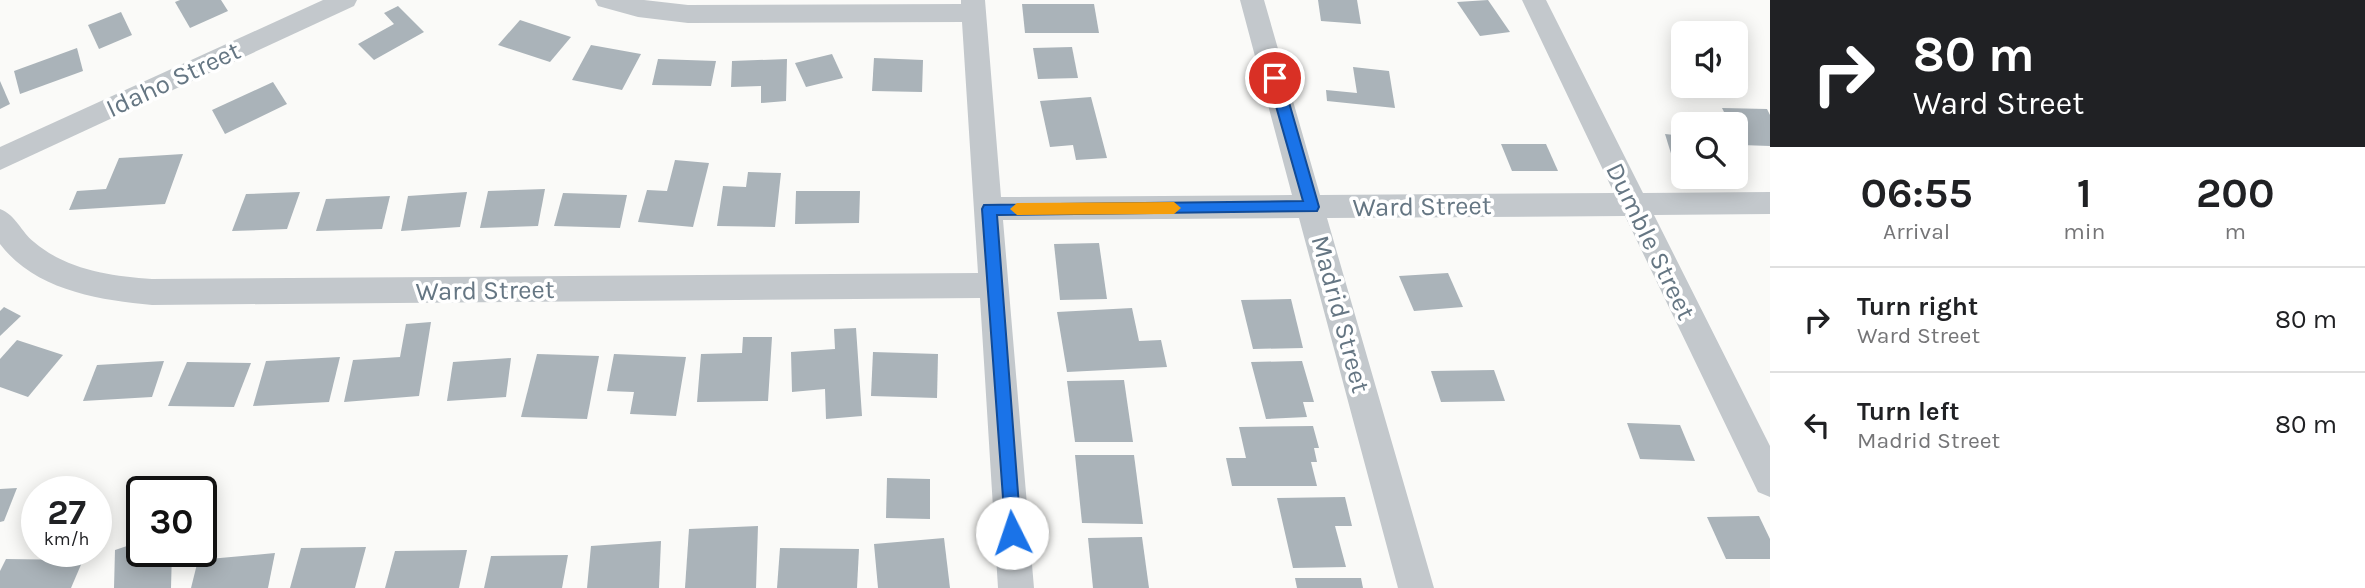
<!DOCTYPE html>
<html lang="en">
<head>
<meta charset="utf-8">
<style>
  :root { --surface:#fff; --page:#f6f6f6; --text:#202124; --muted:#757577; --line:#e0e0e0 }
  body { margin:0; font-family:Karla,sans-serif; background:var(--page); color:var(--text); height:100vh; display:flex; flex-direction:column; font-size:26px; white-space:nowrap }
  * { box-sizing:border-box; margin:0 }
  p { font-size:23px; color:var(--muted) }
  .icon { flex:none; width:38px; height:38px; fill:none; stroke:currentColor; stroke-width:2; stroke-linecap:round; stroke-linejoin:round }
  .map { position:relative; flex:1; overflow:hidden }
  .side { display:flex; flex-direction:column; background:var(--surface); width:595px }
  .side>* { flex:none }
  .hud { background:#202124; color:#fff; overflow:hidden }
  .controls { position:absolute; left:1671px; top:21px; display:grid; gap:14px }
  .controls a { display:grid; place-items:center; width:77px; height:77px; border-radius:10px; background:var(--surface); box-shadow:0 4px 18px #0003; font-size:35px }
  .speed { position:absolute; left:21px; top:476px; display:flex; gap:14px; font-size:35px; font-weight:700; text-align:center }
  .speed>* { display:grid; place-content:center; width:91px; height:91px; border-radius:50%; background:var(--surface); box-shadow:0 4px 18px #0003; line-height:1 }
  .speed small { font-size:18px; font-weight:400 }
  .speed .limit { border:4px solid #111; border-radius:10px; background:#fff; color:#111 }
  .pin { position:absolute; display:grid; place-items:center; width:60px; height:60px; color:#fff; margin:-30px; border:4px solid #fff; border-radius:50%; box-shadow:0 2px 7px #0007 }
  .me { position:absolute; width:77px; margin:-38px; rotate:356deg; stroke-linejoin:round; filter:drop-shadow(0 0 5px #0008) }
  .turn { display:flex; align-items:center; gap:24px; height:147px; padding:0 28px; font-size:32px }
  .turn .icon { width:91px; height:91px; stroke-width:2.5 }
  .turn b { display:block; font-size:49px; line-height:60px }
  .eta { display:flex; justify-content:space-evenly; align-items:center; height:119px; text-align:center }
  .eta b { font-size:42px; font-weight:700; line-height:49px }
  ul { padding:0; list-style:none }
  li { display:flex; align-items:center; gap:21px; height:105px; padding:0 28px; border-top:2px solid var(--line) }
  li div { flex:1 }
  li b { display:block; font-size:26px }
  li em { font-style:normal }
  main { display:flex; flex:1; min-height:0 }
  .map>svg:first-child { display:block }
  .building { fill:#aab3b9 }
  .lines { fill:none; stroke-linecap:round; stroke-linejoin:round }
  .minor { fill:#c3c8cc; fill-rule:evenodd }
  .route { fill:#1a73e8; stroke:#114b97; stroke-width:2 }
  .slow { fill:#f59e0b }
  .labels { text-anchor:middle; stroke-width:7; stroke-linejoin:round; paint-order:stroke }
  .street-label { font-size:26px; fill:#657683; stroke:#fff }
</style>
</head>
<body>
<main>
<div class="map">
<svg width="1770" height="588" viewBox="0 0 1770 588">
  <rect width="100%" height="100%" fill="#fafaf8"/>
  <g class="building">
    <polygon points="180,0 221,0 228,11 190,28 175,2"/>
    <polygon points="1318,0 1357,0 1361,24 1321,21"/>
    <polygon points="1488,0 1510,32 1480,36 1457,2"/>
    <polygon points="1022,4 1094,4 1099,33 1025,33"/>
    <polygon points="398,6 424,32 374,60 358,44 394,24 384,13"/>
    <polygon points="121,12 132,35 99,49 88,25"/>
    <polygon points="520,20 571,37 550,62 498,45"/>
    <polygon points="591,45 641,54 622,90 572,80"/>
    <polygon points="1072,47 1078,78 1038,79 1033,48"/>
    <polygon points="77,48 83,71 20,94 14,71"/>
    <polygon points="832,54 843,78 806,87 795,63"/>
    <polygon points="874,58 923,60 922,92 872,91"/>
    <polygon points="658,59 716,61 711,86 652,85"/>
    <polygon points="787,59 786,101 761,103 761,86 731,87 732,61"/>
    <polygon points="1353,67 1389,71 1395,108 1327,101 1326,90 1357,93"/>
    <polygon points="0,81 10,104 0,109"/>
    <polygon points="273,82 287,104 225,134 212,110"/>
    <polygon points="1091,97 1107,158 1076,160 1073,145 1050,147 1040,101"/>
    <polygon points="1722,108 1767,109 1770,115 1770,146 1741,145 1736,136 1736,124 1730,124"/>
    <polygon points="1665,134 1684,136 1684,161 1673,160"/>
    <polygon points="1501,144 1546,144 1558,171 1512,171"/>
    <polygon points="183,154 165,204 69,210 77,191 106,189 119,158"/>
    <polygon points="675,160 709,163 693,227 638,222 647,190 667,191"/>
    <polygon points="748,172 781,173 775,227 717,226 723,186 746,187"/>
    <polygon points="545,189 538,226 480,228 488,191"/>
    <polygon points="796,191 860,191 859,223 795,224"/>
    <polygon points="300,192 287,229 232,231 246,194"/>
    <polygon points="467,192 460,227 401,231 408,196"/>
    <polygon points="563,193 627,195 620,228 554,226"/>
    <polygon points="390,196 382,229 316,231 326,199"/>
    <polygon points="1099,243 1107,299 1060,300 1054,244"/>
    <polygon points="1448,273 1463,307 1414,311 1399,276"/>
    <polygon points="1291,299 1303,348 1253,349 1241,300"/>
    <polygon points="4,307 21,316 0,336 0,311"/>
    <polygon points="1132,308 1139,341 1161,340 1167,367 1067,372 1057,312"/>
    <polygon points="431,322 419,396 344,402 353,360 400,357 406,324"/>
    <polygon points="856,328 862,416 826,419 825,389 792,392 791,352 835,349 834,329"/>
    <polygon points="743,337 772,337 768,401 697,402 701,354 742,353"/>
    <polygon points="17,340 63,355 28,397 0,387 0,359"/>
    <polygon points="873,352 938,354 937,398 871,396"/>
    <polygon points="537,354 599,356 587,419 521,417"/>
    <polygon points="614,354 686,357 676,416 630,414 634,392 607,391"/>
    <polygon points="340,357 329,402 253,406 266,361"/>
    <polygon points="511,358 506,397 447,401 453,362"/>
    <polygon points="164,361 152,397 83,401 97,365"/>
    <polygon points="1302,361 1314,402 1303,402 1307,417 1266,419 1251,362"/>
    <polygon points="187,362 251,363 234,407 168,406"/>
    <polygon points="1494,370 1505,401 1441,402 1431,371"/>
    <polygon points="1124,380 1133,442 1075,442 1067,381"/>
    <polygon points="1627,423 1680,425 1695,461 1640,459"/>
    <polygon points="1313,426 1319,448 1314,448 1317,462 1311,462 1317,486 1232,486 1226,458 1246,458 1239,427"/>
    <polygon points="1075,455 1134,455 1143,524 1082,523"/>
    <polygon points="887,478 930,479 930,519 886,518"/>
    <polygon points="17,488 4,521 0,522 0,489"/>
    <polygon points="1345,497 1352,526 1335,526 1346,567 1293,568 1277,498"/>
    <polygon points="1759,516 1770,539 1770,559 1726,559 1707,517"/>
    <polygon points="758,526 756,588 685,588 689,529"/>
    <polygon points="1142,537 1149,588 1093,588 1088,538"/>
    <polygon points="944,538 950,588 878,588 874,544"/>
    <polygon points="142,541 142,551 172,551 171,588 114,588 115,550"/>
    <polygon points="661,541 659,588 587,588 591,546"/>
    <polygon points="366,547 355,588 290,588 301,548"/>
    <polygon points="780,548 859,549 857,588 777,588"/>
    <polygon points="467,550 459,588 385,588 395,551"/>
    <polygon points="275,553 268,588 191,588 198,560"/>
    <polygon points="568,555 562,588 484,588 491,556"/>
    <polygon points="6,559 83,560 71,588 0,588 0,571"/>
    <polygon points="1295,578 1361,578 1363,588 1297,588"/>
  </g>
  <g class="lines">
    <g class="minor">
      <polygon points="323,0 357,0 354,6 0,170 0,147"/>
      <path d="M595 0H644L688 5 961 4V0H985L1001 197 1292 195 1240 0H1264L1320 195 1614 193 1522 0H1546L1643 193 1770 192V214L1654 215 1770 446V497L1758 492 1625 216 1327 218 1434 588H1398L1299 218 1003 220 1034 588H998L980 298 152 305C98 300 35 290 0 244V209C16 215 21 232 34 242 67 270 110 276 152 279L978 273 962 22 688 23 638 17 598 6Z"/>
    </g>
  </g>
  <polygon class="route" points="1275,72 1282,78 1319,207 1317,211 997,215 1021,533 1019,539 1012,542 1006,539 982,209 984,205 1303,201 1268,78"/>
  <polygon class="slow" points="1174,202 1181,208 1174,214 1017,215 1010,209 1017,203"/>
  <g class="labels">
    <g class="street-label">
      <text transform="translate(173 79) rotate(-25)" y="9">Idaho Street</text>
      <text transform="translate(1422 206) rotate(-1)" y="9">Ward Street</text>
      <text transform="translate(1651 241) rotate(64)" y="9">Dumble Street</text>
      <text transform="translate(485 290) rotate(-1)" y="9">Ward Street</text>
      <text transform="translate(1341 314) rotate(75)" y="9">Madrid Street</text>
    </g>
  </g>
</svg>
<div class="controls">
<a><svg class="icon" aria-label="sound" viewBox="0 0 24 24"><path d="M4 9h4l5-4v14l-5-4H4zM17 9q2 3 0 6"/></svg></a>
<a><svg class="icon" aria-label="search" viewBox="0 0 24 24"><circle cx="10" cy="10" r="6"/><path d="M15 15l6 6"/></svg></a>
</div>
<div class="speed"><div>27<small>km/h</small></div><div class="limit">30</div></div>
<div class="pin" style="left:1275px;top:78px;background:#d93025"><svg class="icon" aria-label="arrive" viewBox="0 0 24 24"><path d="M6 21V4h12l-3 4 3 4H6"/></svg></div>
<svg class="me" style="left:1012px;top:533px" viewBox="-20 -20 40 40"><circle r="19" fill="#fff"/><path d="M0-13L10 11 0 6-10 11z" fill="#1a73e8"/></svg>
</div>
<section class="side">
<div class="hud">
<div class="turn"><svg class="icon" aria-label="right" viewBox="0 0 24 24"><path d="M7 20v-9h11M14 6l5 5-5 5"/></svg><div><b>80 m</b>Ward Street</div></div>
</div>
<div class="eta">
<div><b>06:55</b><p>Arrival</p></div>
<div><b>1</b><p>min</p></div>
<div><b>200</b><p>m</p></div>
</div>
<ul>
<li><svg class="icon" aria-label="right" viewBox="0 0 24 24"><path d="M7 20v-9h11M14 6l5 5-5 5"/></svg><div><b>Turn right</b><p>Ward Street</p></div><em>80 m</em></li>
<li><svg class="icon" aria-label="left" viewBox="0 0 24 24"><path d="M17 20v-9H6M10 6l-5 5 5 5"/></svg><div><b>Turn left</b><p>Madrid Street</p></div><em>80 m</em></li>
</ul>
</section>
</main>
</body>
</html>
